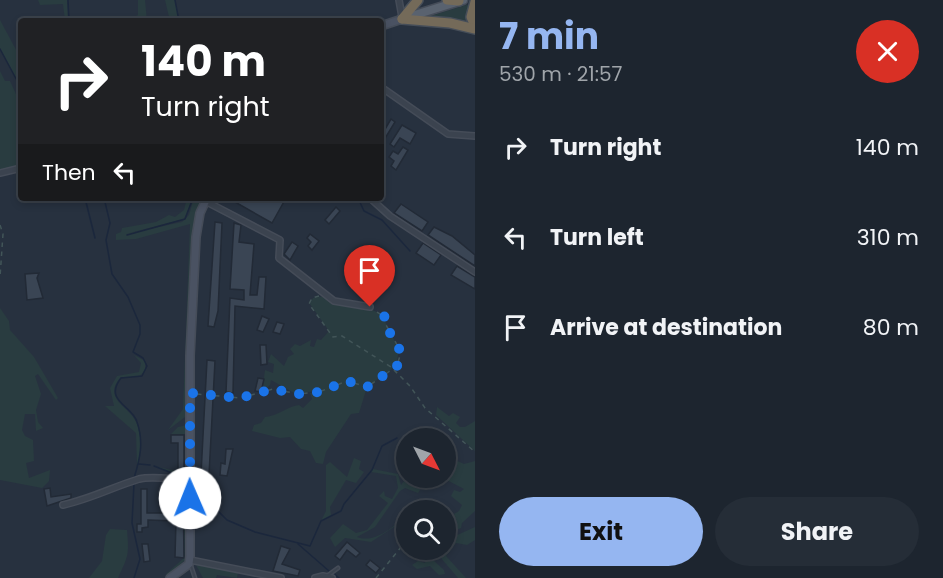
<!DOCTYPE html>
<html lang="en">
<head>
<meta charset="utf-8">
<style>
  :root { --surface:#1d252f; --page:#252d37; --text:#f1f3f6; --muted:#a0a5aa; --line:#3b424b; --accent:#95b6f1 }
  body { margin:0; font-family:Poppins,sans-serif; background:var(--page); color:var(--text); height:100vh; display:flex; flex-direction:column; font-size:22px; white-space:nowrap }
  * { box-sizing:border-box; margin:0 }
  p { font-size:20px; color:var(--muted) }
  .icon { flex:none; width:33px; height:33px; fill:none; stroke:currentColor; stroke-width:2; stroke-linecap:round; stroke-linejoin:round }
  .map { position:relative; flex:1; overflow:hidden }
  .sheet { display:flex; flex-direction:column; background:var(--surface); width:468px }
  .sheet>* { flex:none }
  .banner { position:absolute; left:18px; top:18px; width:366px; height:183px; border-radius:6px; box-shadow:0 3px 9px #0003,0 0 0 2px var(--line); background:#202124; color:#fff; overflow:hidden }
  .needle { width:39px; rotate:132deg }
  .controls { position:absolute; left:396px; top:428px; display:grid; gap:12px }
  .controls a { display:grid; place-items:center; width:60px; height:60px; border-radius:50%; background:var(--surface); box-shadow:0 3px 9px #0003,0 0 0 2px var(--line); font-size:30px }
  .pin { position:absolute; display:grid; place-items:center; width:51px; height:51px; color:#fff; margin:-62px -26px; border-radius:50% 50% 50% 0; rotate:-45deg; box-shadow:0 0 6px #0007 }
  .pin .icon { rotate:45deg }
  .me { position:absolute; width:66px; margin:-33px; rotate:359deg; stroke-linejoin:round; filter:drop-shadow(0 0 4px #0008) }
  .turn { display:flex; align-items:center; gap:21px; height:126px; padding:0 24px; font-size:27px }
  .turn .icon { width:78px; height:78px; stroke-width:2.5 }
  .turn b { display:block; font-size:42px; line-height:51px }
  .then { display:flex; align-items:center; height:57px; padding:0 24px; background:#0003; gap:12px; font-size:22px }
  .round { display:grid; place-items:center; flex:none; width:63px; height:63px; border-radius:32px; background:var(--page) }
  .summary { display:flex; align-items:center; justify-content:space-between; height:102px; padding:0 24px }
  h1 { font-size:36px; font-weight:700; line-height:45px; color:var(--accent) }
  .button { display:flex; gap:12px; margin-top:auto; padding:12px 24px }
  .button a { flex:1; height:69px; border-radius:36px; background:var(--accent); color:#111; font-size:24px; font-weight:700; line-height:69px; text-align:center }
  .button a+a { background:var(--page); color:var(--text) }
  ul { padding:0; list-style:none }
  li { display:flex; align-items:center; gap:18px; height:90px; padding:0 24px }
  li div { flex:1 }
  li b { display:block; font-size:22px }
  li em { font-style:normal }
  main { display:flex; flex:1; min-height:0 }
  .map>svg:first-child { display:block }
  .green { fill:#293c40 }
  .lines { fill:none; stroke-linecap:round; stroke-linejoin:round }
  .stream { stroke:#1b273c; stroke-width:1.5 }
  .building { fill:#3a4554; stroke:#222a36; stroke-width:1.5 }
  .service-casing { stroke:#454c58; stroke-width:5 }
  .minor-casing { stroke:#454c58; stroke-width:8 }
  .secondary-casing { stroke:#454c58; stroke-width:10 }
  .primary-casing { stroke:#454c58; stroke-width:11 }
  .motorway-casing { stroke:#464e59; stroke-width:12 }
  .path { stroke:#425558; stroke-width:1.5; stroke-dasharray:4.5 4.5; stroke-linecap:butt }
  .service { stroke:#3b434f; stroke-width:2 }
  .minor { stroke:#3b434f; stroke-width:5 }
  .secondary { stroke:#4a5262; stroke-width:7 }
  .primary { stroke:#59626f; stroke-width:8 }
  .motorway { stroke:#746a59; stroke-width:9 }
  .route { stroke:#1a73e8; stroke-width:10; stroke-dasharray:0 18 }
</style>
</head>
<body>
<main>
<div class="map">
<svg width="475" height="578" viewBox="0 0 475 578">
  <rect width="100%" height="100%" fill="#27313f"/>
  <g class="green">
    <polygon points="38,0 67,0 68,21 65,21 63,4 40,5"/>
    <polygon points="138,0 145,0 147,21 134,17 138,15"/>
    <polygon points="165,0 175,0 179,21 170,21"/>
    <polygon points="469,5 467,23 424,18 466,5"/>
    <polygon points="0,20 21,59 21,87 0,48"/>
    <polygon points="0,71 5,81 10,81 21,105 18,118 21,120 21,167 0,170"/>
    <polygon points="187,198 193,198 184,219 126,234 182,222 189,215 194,198 203,198 195,223 185,417 168,430 183,409 190,224 136,239 116,240 116,234 121,232 122,228 156,222 169,215 175,217 184,210"/>
    <path d="M325 296 369 308 382 315 399 350 396 366 367 387 359 413 351 414 326 452 323 464 316 463 310 451 301 449 290 437 280 438 252 431 254 425 261 423 265 417C278 416 286 407 299 405L303 408 312 399 310 393 323 391 294 393 271 380 270 385 262 393 265 370 273 373 274 364 268 362 271 354 284 366 288 357 294 354 290 349 295 344 300 346 311 340 310 346 314 347 317 339 321 340 329 331 310 304 313 298Z"/>
    <polygon points="0,308 9,321 10,330 34,357 58,398 56,400 38,374 35,376 41,394 36,410 38,422 43,428 36,431 35,414 25,414 22,430 25,436 33,440 34,461 26,463 29,478 50,470 49,481 42,488 0,480"/>
    <path d="M134 355 145 361V371L138 377H121C102 398 128 406 135 420 142 431 142 454 137 466L136 433 105 406H114L110 388 117 376 139 372 141 363Z"/>
    <polygon points="437,407 449,416 453,413 460,417 456,423 460,427 465,427 475,421 475,451 436,415"/>
    <polygon points="187,425 187,471 180,475 154,466 185,473 185,434 171,434 178,427"/>
    <polygon points="435,434 442,435 449,440 449,449 453,456 451,458 464,464 475,461 475,511 462,523 461,528 456,530 455,536 475,527 475,540 467,545 456,543 446,556 466,578 458,578 441,558 441,555 452,539 446,533 446,519 459,511 462,505 451,496 454,490 460,492 464,489 441,477 446,477 446,438 431,438"/>
    <polygon points="354,458 361,461 359,469 364,472 356,483 346,480 330,507 331,515 321,521 326,511 326,465 330,462 347,477"/>
    <path d="M373 469 398 474 401 485 407 477H418L420 490 418 493 405 488 400 491 375 527 357 537C375 544 394 526 406 516V519L371 542 345 538 335 547 330 538 343 524 356 533 367 530 388 503 379 496 384 491 385 496 392 499 398 488 396 476 371 472Z"/>
    <polygon points="183,480 188,482 188,557 168,576 166,574 184,558"/>
    <path d="M110 529 127 530C129 554 129 555 118 578H89L102 561 106 535Z"/>
    <polygon points="429,551 436,553 432,559 444,570 445,574 439,575 430,566 417,569 412,565 418,561 425,563"/>
    <polygon points="196,565 238,572 237,578 217,575 216,578 203,578"/>
  </g>
  <g class="lines">
    <g class="stream">
      <polyline points="68,0 69,21"/>
      <polyline points="175,0 179,21"/>
      <polyline points="0,49 21,88"/>
      <polyline points="85,198 95,238"/>
      <path d="M104 198 110 223 106 240 112 274 128 297 140 325V334L133 352 143 358 147 366 142 376 121 378C103 401 133 406 137 422 144 442 140 459 134 478"/>
      <polyline points="358,198 364,211 382,220 410,251"/>
      <polyline points="127,235 185,219 193,198"/>
      <polyline points="139,464 150,465"/>
      <polyline points="154,466 177,475"/>
      <polyline points="134,484 132,523 140,559 134,578"/>
      <polyline points="194,487 227,520 255,532 310,546 321,521 341,511 344,504 372,470 382,446 397,438"/>
      <polyline points="298,544 329,571"/>
      <polyline points="333,573 339,578"/>
    </g>
  </g>
  <g class="building">
    <polygon points="391,119 395,122 381,145 381,136"/>
    <polygon points="402,125 416,133 410,144 400,138 394,147 390,144"/>
    <polygon points="403,147 408,150 396,170 391,166 394,161 389,157 393,151 398,154"/>
    <polygon points="228,198 286,198 272,223"/>
    <polygon points="401,204 428,222 422,231 394,213"/>
    <polygon points="336,207 340,211 329,224 325,220"/>
    <polygon points="215,222 222,223 218,311 214,327 208,326"/>
    <polygon points="234,223 241,225 239,242 254,244 250,295 257,295 259,277 266,277 264,309 235,306 233,393 226,392 230,298 244,300 244,290 230,289"/>
    <polygon points="434,227 452,236 475,255 475,266 428,235"/>
    <polygon points="310,234 319,241 312,250 308,246 311,242 307,238"/>
    <polygon points="292,242 298,246 290,260 284,254"/>
    <polygon points="423,243 441,255 434,265 416,253"/>
    <polygon points="457,266 475,277 475,289 451,275"/>
    <polygon points="39,273 37,278 43,298 27,300 25,274"/>
    <polygon points="262,316 269,319 263,332 257,330"/>
    <polygon points="277,322 284,324 280,334 273,332"/>
    <polygon points="260,345 266,345 267,364 261,365"/>
    <polygon points="207,360 215,361 209,475 201,474"/>
    <polygon points="258,378 264,379 261,392 255,391"/>
    <polygon points="171,435 184,435 184,469 178,469 178,443 171,443"/>
    <polygon points="226,449 233,449 227,476 220,475 221,463 225,464"/>
    <polygon points="172,484 183,484 184,558 175,557 176,521 148,520 148,527 142,528 142,532 137,532 137,524 141,524 141,489 147,489 147,513 171,513"/>
    <polygon points="50,488 51,497 71,494 71,498 47,506 44,489"/>
    <polygon points="347,542 360,553 356,557 347,550 340,560 335,556"/>
    <polygon points="142,544 148,544 150,561 144,562"/>
    <polygon points="281,546 290,549 282,564 300,570 298,576 273,571"/>
    <polygon points="370,560 380,568 376,573 366,565"/>
  </g>
  <g class="lines">
    <g class="service-casing">
      <g id="service">
        <polyline points="191,566 195,578"/>
        <polyline points="327,576 338,568"/>
      </g>
    </g>
    <g class="minor-casing">
      <g id="minor">
        <polyline points="399,0 402,17"/>
        <polyline points="381,87 448,134 475,136"/>
        <polyline points="0,173 21,168"/>
        <polyline points="370,198 390,216 475,272"/>
        <polyline points="205,201 280,240 279,258 334,301 370,307"/>
        <path d="M63 505C90 499 113 487 139 479 155 475 173 482 190 475"/>
        <polyline points="190,560 281,578"/>
        <polyline points="315,578 323,576 332,578"/>
      </g>
    </g>
    <g class="secondary-casing">
      <g id="secondary">
        <polyline points="381,26 402,19"/>
        <polyline points="170,578 189,564 190,556 190,356 196,237 200,213 207,198"/>
      </g>
    </g>
    <g class="primary-casing">
      <polyline id="primary" points="402,19 463,0"/>
    </g>
    <g class="motorway-casing">
      <g id="motorway">
        <polyline points="447,0 459,1"/>
        <polyline points="475,2 471,17 475,26"/>
        <polyline points="402,19 450,23 475,29"/>
        <polyline points="402,19 418,0"/>
      </g>
    </g>
    <g class="path">
      <polyline points="0,225 3,234 0,277"/>
      <polyline points="319,296 312,298 309,304 333,337 342,336 391,367 410,386 425,408 475,452"/>
      <polyline points="197,394 240,398 273,389 298,394 319,392 347,381 367,387 397,366 401,352 386,325 385,317 375,311"/>
      <polyline points="376,578 406,541"/>
    </g>
    <use href="#service" class="service"/>
    <use href="#minor" class="minor"/>
    <use href="#secondary" class="secondary"/>
    <use href="#primary" class="primary"/>
    <use href="#motorway" class="motorway"/>
  </g>
  <g class="lines">
    <polyline class="route" points="190,498 190,393 240,398 273,389 298,394 319,392 347,381 367,387 397,366 401,352 386,326 385,317 370,307"/>
  </g>
</svg>
<div class="controls">
<a><svg class="needle" viewBox="-14 -14 28 28"><path d="M0-13l5 13h-10z" fill="#e53935"/><path d="M0 13l5-13h-10z" fill="#a0a5aa"/></svg></a>
<a><svg class="icon" aria-label="search" viewBox="0 0 24 24"><circle cx="10" cy="10" r="6"/><path d="M15 15l6 6"/></svg></a>
</div>
<div class="pin" style="left:370px;top:307px;background:#d93025"><svg class="icon" aria-label="arrive" viewBox="0 0 24 24"><path d="M6 21V4h12l-3 4 3 4H6"/></svg></div>
<svg class="me" style="left:190px;top:498px" viewBox="-20 -20 40 40"><circle r="19" fill="#fff"/><path d="M0-13L10 11 0 6-10 11z" fill="#1a73e8"/></svg>
<div class="banner">
<div class="turn"><svg class="icon" aria-label="right" viewBox="0 0 24 24"><path d="M7 20v-9h11M14 6l5 5-5 5"/></svg><div><b>140 m</b>Turn right</div></div>
<div class="then">Then<svg class="icon" aria-label="left" viewBox="0 0 24 24"><path d="M17 20v-9H6M10 6l-5 5 5 5"/></svg></div>
</div>
</div>
<section class="sheet">
<div class="summary"><div><h1>7 min</h1><p>530 m · 21:57</p></div><a class="round" style="background:#d93025;color:#fff"><svg class="icon" aria-label="close" viewBox="0 0 24 24"><path d="M6 6l12 12M18 6L6 18"/></svg></a></div>
<ul>
<li><svg class="icon" aria-label="right" viewBox="0 0 24 24"><path d="M7 20v-9h11M14 6l5 5-5 5"/></svg><div><b>Turn right</b></div><em>140 m</em></li>
<li><svg class="icon" aria-label="left" viewBox="0 0 24 24"><path d="M17 20v-9H6M10 6l-5 5 5 5"/></svg><div><b>Turn left</b></div><em>310 m</em></li>
<li><svg class="icon" aria-label="arrive" viewBox="0 0 24 24"><path d="M6 21V4h12l-3 4 3 4H6"/></svg><div><b>Arrive at destination</b></div><em>80 m</em></li>
</ul>
<div class="button"><a>Exit</a><a>Share</a></div>
</section>
</main>
</body>
</html>
